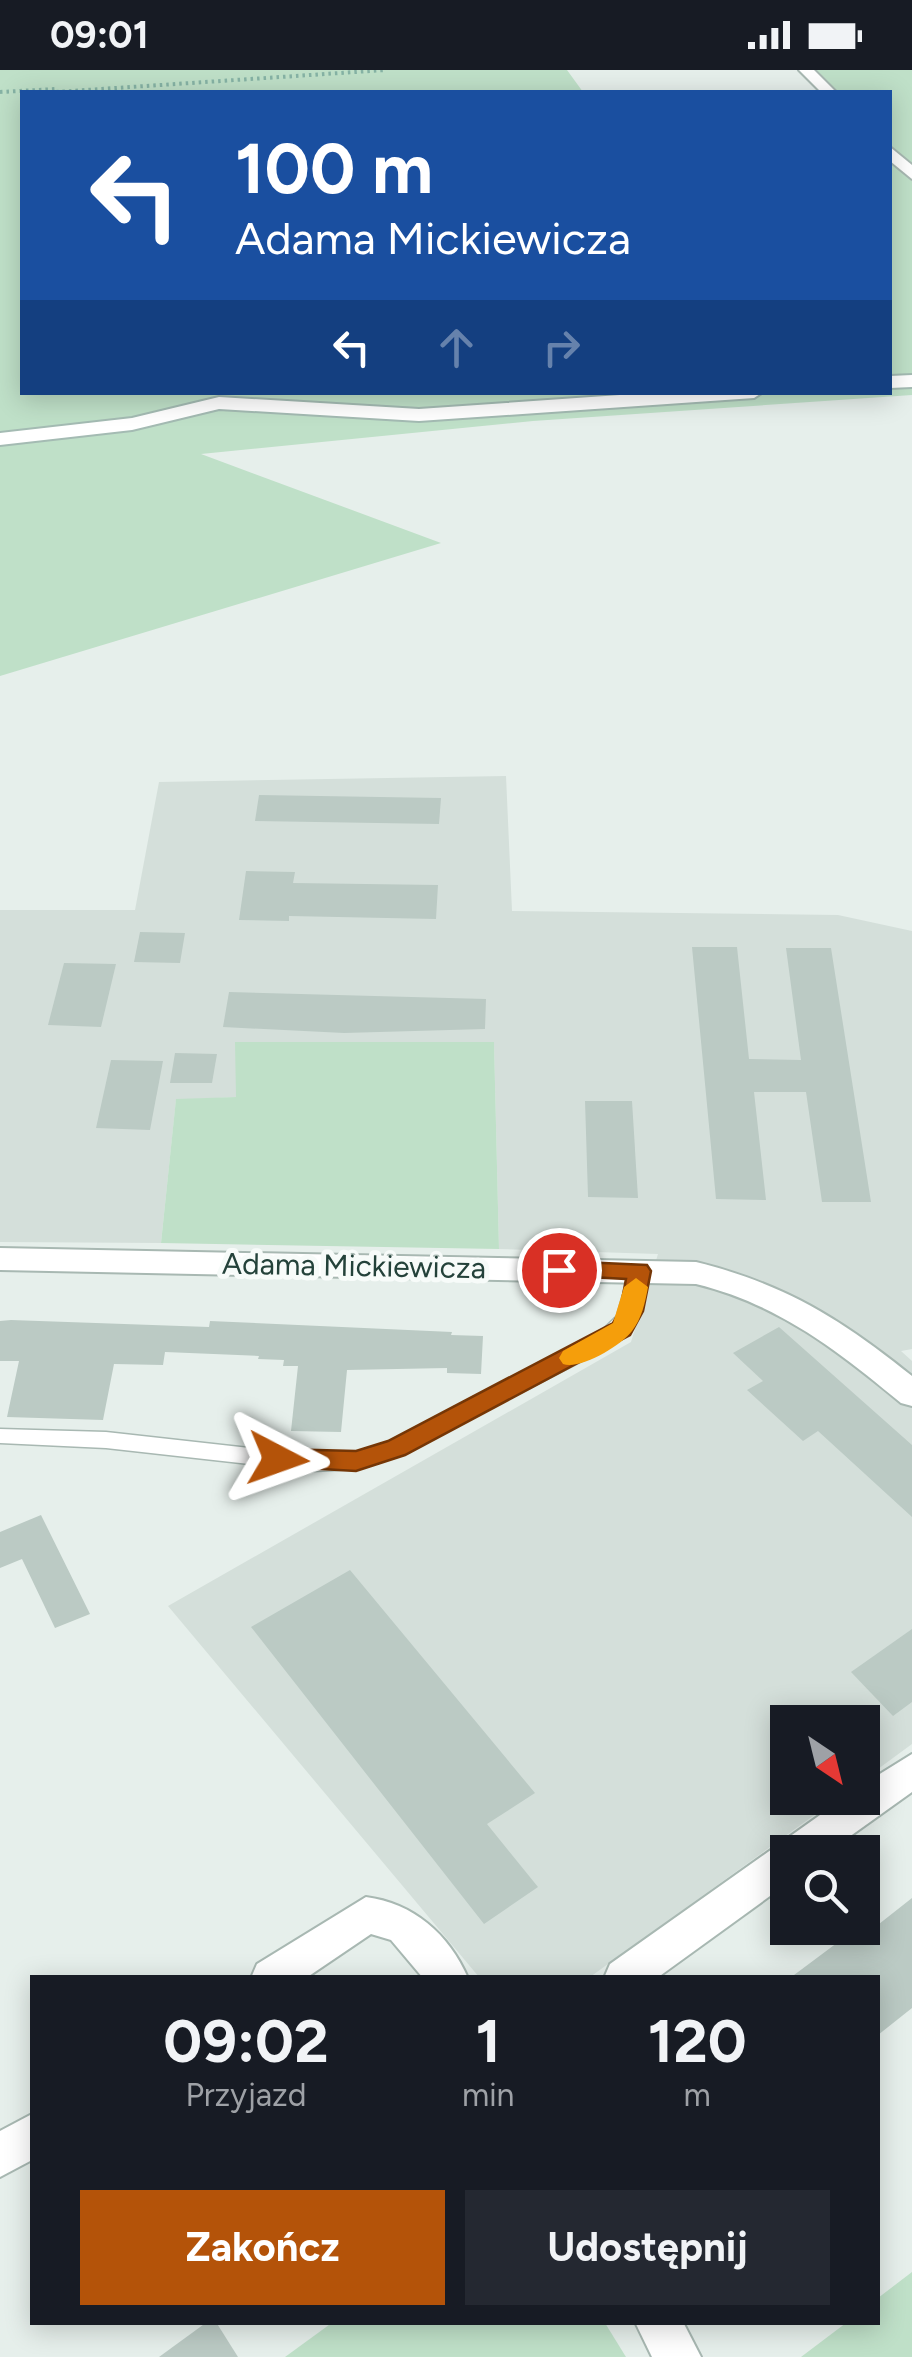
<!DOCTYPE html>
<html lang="pl">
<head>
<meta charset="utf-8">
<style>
  :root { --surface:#171b24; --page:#242831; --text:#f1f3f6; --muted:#9ea1a6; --accent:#b45309 }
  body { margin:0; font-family:Figtree,sans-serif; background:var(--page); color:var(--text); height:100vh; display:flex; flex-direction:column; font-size:38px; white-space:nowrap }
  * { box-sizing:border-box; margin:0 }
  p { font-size:32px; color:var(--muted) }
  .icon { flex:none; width:55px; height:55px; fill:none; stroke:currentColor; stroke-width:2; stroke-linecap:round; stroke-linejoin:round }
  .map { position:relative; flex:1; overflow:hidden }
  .drawer { position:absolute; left:30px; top:1905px; width:850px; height:350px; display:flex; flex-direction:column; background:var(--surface); border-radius:0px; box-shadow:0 5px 25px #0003 }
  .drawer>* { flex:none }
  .guide { position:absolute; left:20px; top:20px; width:872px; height:305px; border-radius:0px; box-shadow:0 5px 25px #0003; background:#1a4fa0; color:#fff; overflow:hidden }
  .needle { width:65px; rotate:145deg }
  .controls { position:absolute; left:770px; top:1635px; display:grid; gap:20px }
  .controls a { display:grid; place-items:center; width:110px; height:110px; border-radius:0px; background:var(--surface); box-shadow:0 5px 25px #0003; font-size:50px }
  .pin { position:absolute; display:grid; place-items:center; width:85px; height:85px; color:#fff; margin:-42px; border:5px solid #fff; border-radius:50%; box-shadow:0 2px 10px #0007 }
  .me { position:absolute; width:110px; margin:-55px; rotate:94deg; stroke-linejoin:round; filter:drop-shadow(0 0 8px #0008) }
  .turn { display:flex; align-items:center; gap:35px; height:210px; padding:0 50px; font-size:45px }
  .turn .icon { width:130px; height:130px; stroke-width:2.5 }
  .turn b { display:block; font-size:70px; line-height:85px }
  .lanes { display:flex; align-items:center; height:95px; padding:0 50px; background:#0003; justify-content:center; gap:50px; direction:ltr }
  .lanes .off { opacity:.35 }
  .eta { display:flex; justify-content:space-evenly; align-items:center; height:170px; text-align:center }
  .eta b { font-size:60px; font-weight:700; line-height:70px }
  .button { display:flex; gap:20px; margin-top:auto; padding:20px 50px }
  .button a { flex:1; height:115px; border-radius:0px; background:var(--accent); color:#fff; font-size:40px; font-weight:700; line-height:115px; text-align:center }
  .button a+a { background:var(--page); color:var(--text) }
  .status { display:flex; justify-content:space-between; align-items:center; height:70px; padding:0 50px; background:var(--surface); direction:ltr }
  .status svg { height:28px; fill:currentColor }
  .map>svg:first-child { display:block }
  .built { fill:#d4dfda }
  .green { fill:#bfe0c8 }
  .building { fill:#bbcac4 }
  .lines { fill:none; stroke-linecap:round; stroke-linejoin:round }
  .lane-casing { stroke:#a8b8b2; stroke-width:3 }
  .street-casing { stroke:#a8b8b2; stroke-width:4 }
  .secondary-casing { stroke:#a4bbb3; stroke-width:4 }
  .path { stroke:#86b3a5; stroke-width:4; stroke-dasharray:2.5 4; stroke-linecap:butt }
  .lane { fill:#fff; fill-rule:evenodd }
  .street { fill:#fff; fill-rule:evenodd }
  .secondary { fill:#fff; fill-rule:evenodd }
  .route { fill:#b45309; stroke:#753606; stroke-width:2.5 }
  .slow { fill:#f59e0b }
  .labels { text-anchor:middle; stroke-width:10; stroke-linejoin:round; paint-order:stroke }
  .street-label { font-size:30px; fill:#24423a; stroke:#f7fbf9 }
</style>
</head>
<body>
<div class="status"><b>09:01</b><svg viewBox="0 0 49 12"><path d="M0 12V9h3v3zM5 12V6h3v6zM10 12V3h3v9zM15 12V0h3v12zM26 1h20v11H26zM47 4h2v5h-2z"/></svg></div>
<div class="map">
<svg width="912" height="2287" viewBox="0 0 912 2287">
  <rect width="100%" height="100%" fill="#e6efeb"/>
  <polygon class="built" points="506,706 512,841 838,845 912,861 912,1279 901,1281 912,1291 912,1674 863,1710 862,1652 788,1652 788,1728 838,1728 590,1907 479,1907 168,1536 631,1272 658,1184 499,1179 494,973 236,1027 176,1030 161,1173 0,1172 0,840 135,840 159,712"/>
  <g class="green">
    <polygon points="0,0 567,0 583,22 22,22 22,322 890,322 890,22 834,22 813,0 912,0 912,325 533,351 201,384 441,473 0,606"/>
    <polygon points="235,972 494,972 499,1179 161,1173 176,1029 236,1027"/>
    <polygon points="912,2202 912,2287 801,2287 846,2253 878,2252 878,2228"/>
    <polygon points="333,2252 605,2253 626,2287 285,2287"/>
  </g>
  <g class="building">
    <polygon points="259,725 441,728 439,754 255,751"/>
    <polygon points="246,801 295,802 293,813 438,815 436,849 289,846 289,851 239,850"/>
    <polygon points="140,862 185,863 180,893 134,892"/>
    <polygon points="692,877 737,877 749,989 801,990 786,878 831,878 871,1132 822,1132 806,1022 754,1022 766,1130 716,1129"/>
    <polygon points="64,893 116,894 101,957 48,955"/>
    <polygon points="229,922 486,929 485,959 344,963 223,957"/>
    <polygon points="175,983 217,984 212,1013 170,1013"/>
    <polygon points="111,990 163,991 150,1060 96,1058"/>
    <polygon points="585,1031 632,1031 638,1128 588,1127"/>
    <polygon points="11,1250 209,1257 210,1251 452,1262 451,1265 483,1266 481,1304 447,1303 447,1298 347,1300 341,1362 291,1361 298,1296 283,1296 284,1290 258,1289 259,1286 165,1282 163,1295 114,1294 103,1350 7,1347 19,1291 0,1291 0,1251"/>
    <polygon points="779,1257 912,1375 912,1447 818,1361 803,1371 747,1320 763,1311 733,1283"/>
    <polygon points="41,1445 90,1544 55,1558 22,1489 0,1498 0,1462"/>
    <polygon points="350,1500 535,1723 487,1754 538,1817 484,1854 251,1557"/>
    <polygon points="912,1559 912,1632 893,1646 851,1602"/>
    <polygon points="912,1828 912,1938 878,1965 878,1908 790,1908 853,1861 860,1869"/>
    <polygon points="207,2252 216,2252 238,2287 159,2287"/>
  </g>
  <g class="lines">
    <g class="lane-casing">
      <path id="lane" d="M639 1194 648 1201C642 1232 634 1257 609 1277L403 1383 356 1399 312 1401 106 1378 0 1373V1359L106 1362 312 1385 356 1383 389 1373 595 1267 617 1246 630 1201Z"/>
    </g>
    <g class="street-casing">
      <g id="street">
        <polygon points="799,0 814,0 836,22 821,22"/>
        <polygon points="890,77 912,95 912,109 890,91"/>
        <path d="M0 1178 696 1192C785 1214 841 1249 912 1306V1336L901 1333C837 1280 778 1234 696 1214L0 1200Z"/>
        <polygon points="912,1684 912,1722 828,1782 788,1782 788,1813 657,1908 604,1908 610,1894 844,1728 862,1728 862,1715"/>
        <path d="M366 1827C413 1833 449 1864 468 1908H423L391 1870 371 1864 306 1908H251L257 1894Z"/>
        <polygon points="32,2044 32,2090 0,2107 0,2061"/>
        <polygon points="635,2252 683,2252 701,2287 652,2287"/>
      </g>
    </g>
    <g class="secondary-casing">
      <g id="secondary">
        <polygon points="912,305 912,317 890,318 890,306"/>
        <polygon points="663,322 763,322 754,328 419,351 219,339 132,360 0,375 0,363 132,348 219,327 419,339"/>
      </g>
    </g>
    <g class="path">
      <polyline points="0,22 56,19"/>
      <polyline points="56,22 385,0"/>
    </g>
    <use href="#lane" class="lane"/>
    <use href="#street" class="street"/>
    <use href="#secondary" class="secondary"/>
  </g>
  <polygon class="route" points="559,1191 647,1195 651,1201 643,1241 630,1265 405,1385 356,1401 269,1396 265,1389 269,1382 278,1379 356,1381 388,1371 613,1253 620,1241 626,1209 551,1205 548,1200"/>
  <path class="slow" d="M636 1208 648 1217C645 1233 642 1248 632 1261 621 1276 580 1300 563 1294L559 1288 563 1281 613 1253 624 1217Z"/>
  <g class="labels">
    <g class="street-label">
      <text transform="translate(354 1196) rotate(1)" y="10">Adama Mickiewicza</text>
    </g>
  </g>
</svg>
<div class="controls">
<a><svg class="needle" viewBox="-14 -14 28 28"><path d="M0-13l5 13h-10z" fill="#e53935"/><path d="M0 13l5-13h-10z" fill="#9ea1a6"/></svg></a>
<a><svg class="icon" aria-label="search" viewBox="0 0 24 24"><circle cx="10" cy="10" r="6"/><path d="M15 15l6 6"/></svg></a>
</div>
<div class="pin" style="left:559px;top:1200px;background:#d93025"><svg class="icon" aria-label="arrive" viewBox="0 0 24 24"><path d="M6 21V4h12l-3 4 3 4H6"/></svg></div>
<svg class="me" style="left:278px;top:1389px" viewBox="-20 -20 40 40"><path d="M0-17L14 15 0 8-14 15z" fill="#b45309" stroke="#fff" stroke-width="4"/></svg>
<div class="guide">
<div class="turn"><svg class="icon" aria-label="left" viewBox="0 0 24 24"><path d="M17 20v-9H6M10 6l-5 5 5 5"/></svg><div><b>100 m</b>Adama Mickiewicza</div></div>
<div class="lanes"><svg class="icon" aria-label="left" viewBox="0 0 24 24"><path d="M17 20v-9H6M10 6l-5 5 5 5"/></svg><svg class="icon off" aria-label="ahead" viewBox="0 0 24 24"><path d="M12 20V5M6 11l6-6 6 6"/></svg><svg class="icon off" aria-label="right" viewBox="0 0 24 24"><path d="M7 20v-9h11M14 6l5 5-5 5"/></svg></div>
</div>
<section class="drawer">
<div class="eta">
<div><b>09:02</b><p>Przyjazd</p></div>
<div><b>1</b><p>min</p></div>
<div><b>120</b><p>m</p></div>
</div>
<div class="button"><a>Zakończ</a><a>Udostępnij</a></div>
</section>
</div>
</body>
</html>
